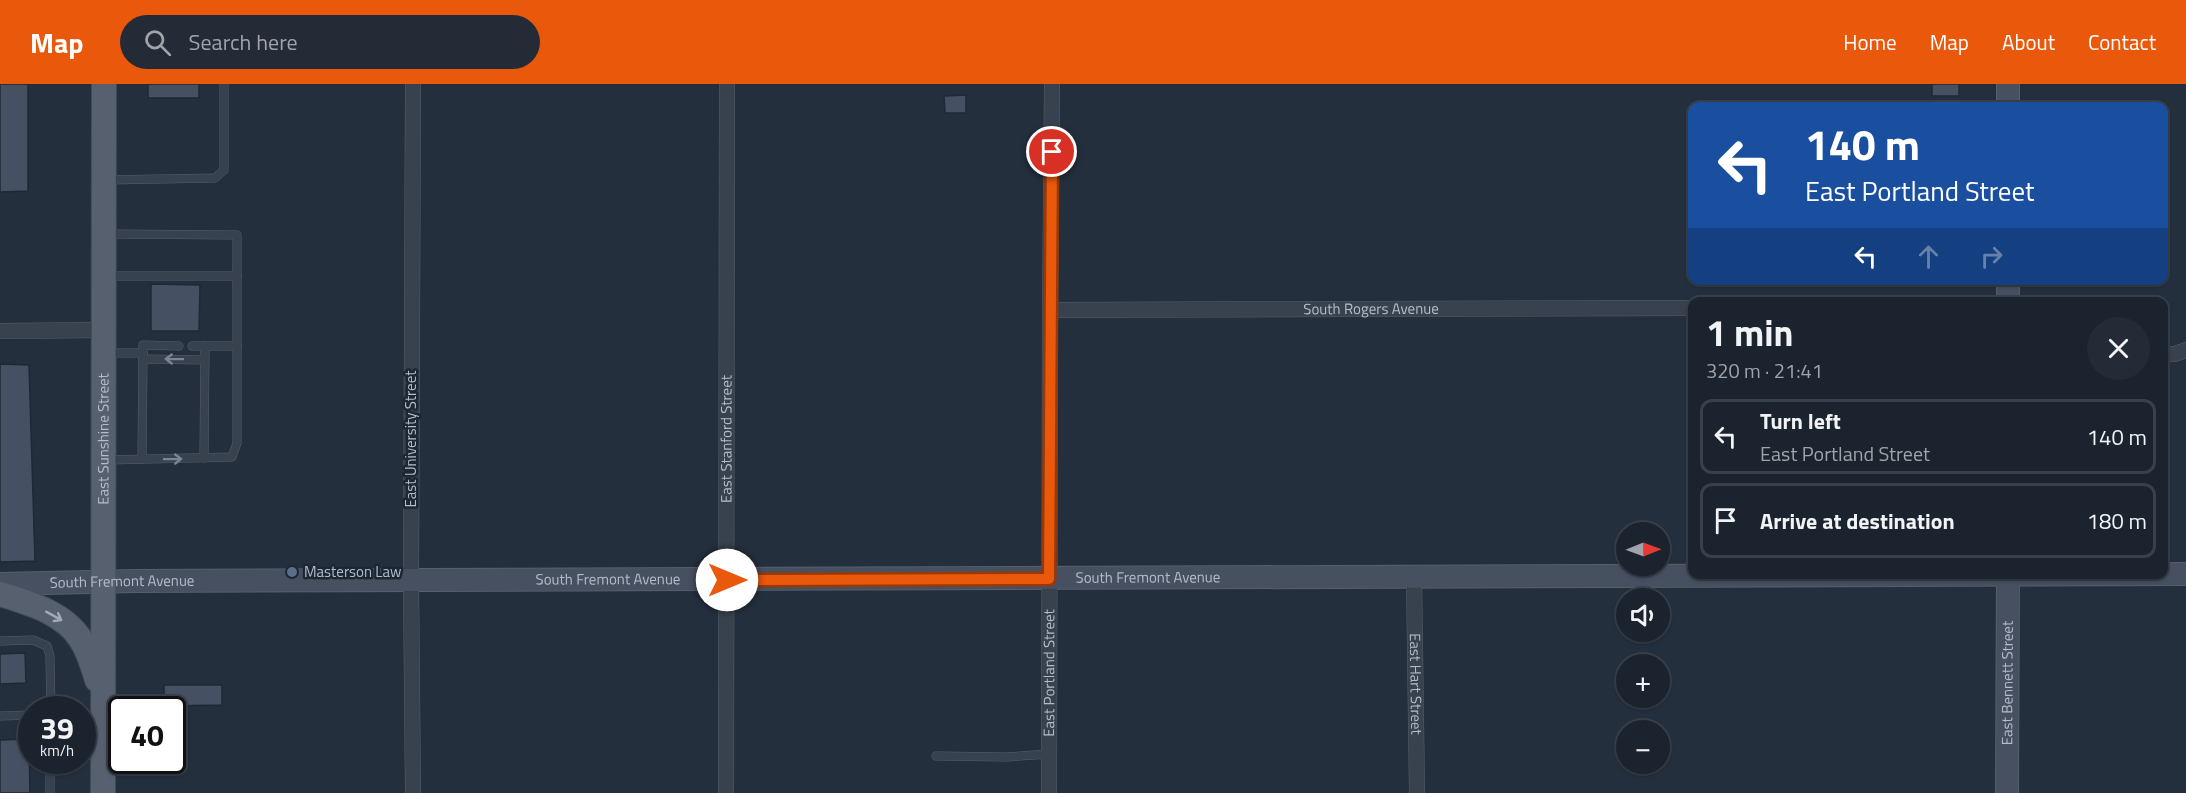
<!DOCTYPE html>
<html lang="en">
<head>
<meta charset="utf-8">
<style>
  :root { --surface:#1b232e; --page:#242b36; --text:#f1f3f6; --muted:#a0a4aa; --line:#39404a; --accent:#ea580c }
  body { margin:0; font-family:"Titillium Web",sans-serif; background:var(--page); color:var(--text); height:100vh; display:flex; flex-direction:column; font-size:22px; white-space:nowrap }
  * { box-sizing:border-box; margin:0 }
  p { font-size:20px; color:var(--muted) }
  .icon { flex:none; width:33px; height:33px; fill:none; stroke:currentColor; stroke-width:2; stroke-linecap:round; stroke-linejoin:round }
  .map { position:relative; flex:1; overflow:hidden }
  .drawer { position:absolute; left:1688px; top:213px; width:480px; height:282px; display:flex; flex-direction:column; background:var(--surface); border-radius:12px; box-shadow:0 2px 4px #0004,0 0 0 2px var(--line) }
  .drawer>* { flex:none }
  .top-card { position:absolute; left:1688px; top:18px; width:480px; height:183px; border-radius:12px; box-shadow:0 2px 4px #0004,0 0 0 2px var(--line); background:#1a4fa0; color:#fff; overflow:hidden }
  .needle { width:39px; rotate:89deg }
  .buttons { position:absolute; left:1616px; top:438px; display:grid; gap:12px }
  .buttons a { display:grid; place-items:center; width:54px; height:54px; border-radius:50%; background:var(--surface); box-shadow:0 2px 4px #0004,0 0 0 2px var(--line); font-size:30px }
  .speed { position:absolute; left:18px; top:612px; display:flex; gap:12px; font-size:30px; font-weight:700; text-align:center }
  .speed>* { display:grid; place-content:center; width:78px; height:78px; border-radius:50%; background:var(--surface); box-shadow:0 2px 4px #0004,0 0 0 2px var(--line); line-height:1 }
  .speed small { font-size:15px; font-weight:400 }
  .speed .limit { border:3px solid #111; border-radius:9px; background:#fff; color:#111 }
  .pin { position:absolute; display:grid; place-items:center; width:51px; height:51px; color:#fff; margin:-26px; border:3px solid #fff; border-radius:50%; box-shadow:0 2px 6px #0007 }
  .me { position:absolute; width:66px; margin:-33px; rotate:90deg; stroke-linejoin:round; filter:drop-shadow(0 0 4px #0008) }
  .turn { display:flex; align-items:center; gap:21px; height:126px; padding:0 18px; font-size:27px }
  .turn .icon { width:78px; height:78px; stroke-width:2.5 }
  .turn b { display:block; font-size:42px; line-height:51px }
  .lanes { display:flex; align-items:center; height:57px; padding:0 18px; background:#0003; justify-content:center; gap:30px; direction:ltr }
  .lanes .off { opacity:.35 }
  .round { display:grid; place-items:center; flex:none; width:63px; height:63px; border-radius:32px; background:var(--page) }
  .head { display:flex; align-items:center; justify-content:space-between; height:102px; padding:0 18px }
  h1 { font-size:36px; font-weight:700; line-height:45px }
  ul { padding:0; list-style:none }
  li { display:flex; align-items:center; gap:18px; height:75px; margin:0 12px 9px; padding:0 6px; border:3px solid var(--line); border-radius:12px }
  li div { flex:1 }
  li b { display:block; font-size:22px }
  li em { font-style:normal }
  header { display:flex; align-items:center; gap:36px; box-sizing:border-box; height:84px; padding:0 30px; background:var(--accent); color:#fff }
  header strong { font-size:28px }
  nav { display:flex; gap:33px; margin-inline-start:auto; font-size:21px }
  .search { width:420px; height:54px; background:var(--page); display:flex; align-items:center; gap:15px; box-sizing:border-box; padding:0 21px; border-radius:33px; color:var(--muted); font-size:22px }
  .map>svg:first-child { display:block }
  .building { fill:#455162; stroke:#1f2835; stroke-width:1.5 }
  .lines { fill:none; stroke-linecap:round; stroke-linejoin:round }
  .lane-casing { stroke:#565f6c; stroke-width:9 }
  .street-casing { stroke:#565f6c; stroke-width:16 }
  .secondary-casing { stroke:#565f6c; stroke-width:24 }
  .primary-casing { stroke:#414a57; stroke-width:26 }
  .lane { stroke:#38414e; stroke-width:8 }
  .street { stroke:#38414e; stroke-width:15 }
  .secondary { stroke:#465061; stroke-width:22 }
  .primary { stroke:#56606e; stroke-width:24 }
  .oneway { stroke:#7c8592 }
  .oneway2 { stroke:#a1aab7 }
  .route-casing { stroke:#983908; stroke-width:15 }
  .route { stroke:#ea580c; stroke-width:10 }
  .service-dot { fill:#5c6f8a; stroke:#1d2633; stroke-width:2 }
  .labels { text-anchor:middle; stroke-width:5; stroke-linejoin:round; paint-order:stroke }
  .street-label { font-size:15px; fill:#b4bcc9; stroke:#1d2633 }
  .poi-label { font-size:15px; fill:#b4bcc9; stroke:#1d2633; text-anchor:start }
</style>
</head>
<body>
<header>
<strong>Map</strong>
<div class="search"><svg class="icon" aria-label="search" viewBox="0 0 24 24"><circle cx="10" cy="10" r="6"/><path d="M15 15l6 6"/></svg>Search here</div>
<nav><a>Home</a><a>Map</a><a>About</a><a>Contact</a></nav>
</header>
<div class="map">
<svg width="2186" height="709" viewBox="0 0 2186 709">
  <rect width="100%" height="100%" fill="#242f3e"/>
  <g class="building">
    <polygon points="0,0 28,0 28,107 0,108"/>
    <rect x="148" y="0" width="51" height="14"/>
    <rect x="1932" y="0" width="27" height="12"/>
    <polygon points="966,11 966,29 945,29 944,12"/>
    <polygon points="151,200 200,201 199,247 151,247"/>
    <polygon points="0,280 29,281 35,477 0,478"/>
    <polygon points="25,569 26,599 0,600 0,570"/>
    <polygon points="164,601 222,601 222,621 164,622"/>
    <polygon points="29,655 30,709 0,709 0,656"/>
  </g>
  <g class="lines">
    <g class="lane-casing">
      <g id="lane">
        <polyline points="106,96 215,94 224,86 224,0"/>
        <polyline points="107,192 237,192"/>
        <polyline points="192,262 237,262"/>
        <polyline points="107,269 143,269 143,261 179,262"/>
        <polyline points="143,275 205,276"/>
        <polyline points="204,374 205,262"/>
        <polyline points="142,375 143,269"/>
        <polyline points="107,376 232,373 237,359 237,151 108,150"/>
        <polyline points="0,557 33,556 47,562 50,572 51,626"/>
        <polyline points="0,632 32,631"/>
        <polyline points="82,637 99,638"/>
        <polyline points="936,672 1007,673 1049,670"/>
        <polyline points="50,676 50,709"/>
      </g>
    </g>
    <g class="street-casing">
      <g id="street">
        <polyline points="413,0 411,497 413,709"/>
        <path id="s1" d="M1050 226 1692 224"/>
        <polyline points="0,247 103,246"/>
        <polyline points="2163,270 2175,270 2186,266"/>
        <path id="s2" d="M1414 492 1417 709"/>
        <path id="s3" d="M726 709 727 0"/>
        <path id="s4" d="M1049 709 1050 226 1052 0"/>
      </g>
    </g>
    <g class="secondary-casing">
      <g id="secondary">
        <polyline points="2008,0 2008,22"/>
        <polyline points="2008,196 2008,218"/>
        <path id="s5" d="M0 500 136 497 2186 490"/>
        <path id="s6" d="M2007 709 2008 490"/>
      </g>
    </g>
    <g class="primary-casing">
      <g id="primary">
        <path d="M0 510C29 519 65 529 81 556 89 568 93 583 97 596"/>
        <path id="s7" d="M103 709 104 0"/>
      </g>
    </g>
    <use href="#lane" class="lane"/>
    <use href="#street" class="street"/>
    <use href="#secondary" class="secondary"/>
    <use href="#primary" class="primary"/>
  </g>
  <defs><path id="oneway-shaft" d="M-6 0H5M1.5-3L5.5 0L1.5 3" fill="none" stroke-width="1.6" stroke-linecap="round" stroke-linejoin="round" transform="scale(1.5)"/></defs>
  <g class="oneway">
    <use href="#oneway-shaft" transform="translate(174 275) rotate(-179)"/>
    <use href="#oneway-shaft" transform="translate(173 375) rotate(-1)"/>
  </g>
  <use class="oneway2" href="#oneway-shaft" transform="translate(54 532) rotate(29)"/>
  <g class="lines">
    <g class="route-casing">
      <polyline id="route" points="727,496 1049,495 1052,68"/>
    </g>
    <use href="#route" class="route"/>
  </g>
  <circle class="service-dot" cx="292" cy="488" r="6"/>
  <g class="labels">
    <g class="street-label">
      <text dy="5" stroke="none"><textPath href="#s1" startOffset="321">South Rogers Avenue</textPath></text>
      <text dy="5" stroke="none"><textPath href="#s7" startOffset="354">East Sunshine Street</textPath></text>
      <text transform="translate(411 355) rotate(-90)" y="5">East University Street</text>
      <text dy="5" stroke="none"><textPath href="#s3" startOffset="354">East Stanford Street</textPath></text>
      <text dy="5" stroke="none"><textPath href="#s5" startOffset="1148">South Fremont Avenue</textPath></text>
      <text dy="5" stroke="none"><textPath href="#s5" startOffset="608">South Fremont Avenue</textPath></text>
      <text dy="5" stroke="none"><textPath href="#s5" startOffset="122">South Fremont Avenue</textPath></text>
      <text dy="5" stroke="none"><textPath href="#s4" startOffset="120">East Portland Street</textPath></text>
      <text dy="5" stroke="none"><textPath href="#s6" startOffset="110">East Bennett Street</textPath></text>
      <text dy="5" stroke="none"><textPath href="#s2" startOffset="108">East Hart Street</textPath></text>
    </g>
    <g class="poi-label">
      <text x="304" y="493">Masterson Law</text>
    </g>
  </g>
</svg>
<div class="buttons">
<a><svg class="needle" viewBox="-14 -14 28 28"><path d="M0-13l5 13h-10z" fill="#e53935"/><path d="M0 13l5-13h-10z" fill="#a0a4aa"/></svg></a>
<a><svg class="icon" aria-label="sound" viewBox="0 0 24 24"><path d="M4 9h4l5-4v14l-5-4H4zM17 9q2 3 0 6"/></svg></a>
<a>+</a>
<a>−</a>
</div>
<div class="speed"><div>39<small>km/h</small></div><div class="limit">40</div></div>
<div class="pin" style="left:1052px;top:68px;background:#d93025"><svg class="icon" aria-label="arrive" viewBox="0 0 24 24"><path d="M6 21V4h12l-3 4 3 4H6"/></svg></div>
<svg class="me" style="left:727px;top:496px" viewBox="-20 -20 40 40"><circle r="19" fill="#fff"/><path d="M0-13L10 11 0 6-10 11z" fill="#ea580c"/></svg>
<div class="top-card">
<div class="turn"><svg class="icon" aria-label="left" viewBox="0 0 24 24"><path d="M17 20v-9H6M10 6l-5 5 5 5"/></svg><div><b>140 m</b>East Portland Street</div></div>
<div class="lanes"><svg class="icon" aria-label="left" viewBox="0 0 24 24"><path d="M17 20v-9H6M10 6l-5 5 5 5"/></svg><svg class="icon off" aria-label="ahead" viewBox="0 0 24 24"><path d="M12 20V5M6 11l6-6 6 6"/></svg><svg class="icon off" aria-label="right" viewBox="0 0 24 24"><path d="M7 20v-9h11M14 6l5 5-5 5"/></svg></div>
</div>
<section class="drawer">
<div class="head"><div><h1>1 min</h1><p>320 m · 21:41</p></div><a class="round"><svg class="icon" aria-label="close" viewBox="0 0 24 24"><path d="M6 6l12 12M18 6L6 18"/></svg></a></div>
<ul>
<li><svg class="icon" aria-label="left" viewBox="0 0 24 24"><path d="M17 20v-9H6M10 6l-5 5 5 5"/></svg><div><b>Turn left</b><p>East Portland Street</p></div><em>140 m</em></li>
<li><svg class="icon" aria-label="arrive" viewBox="0 0 24 24"><path d="M6 21V4h12l-3 4 3 4H6"/></svg><div><b>Arrive at destination</b></div><em>180 m</em></li>
</ul>
</section>
</div>
</body>
</html>
